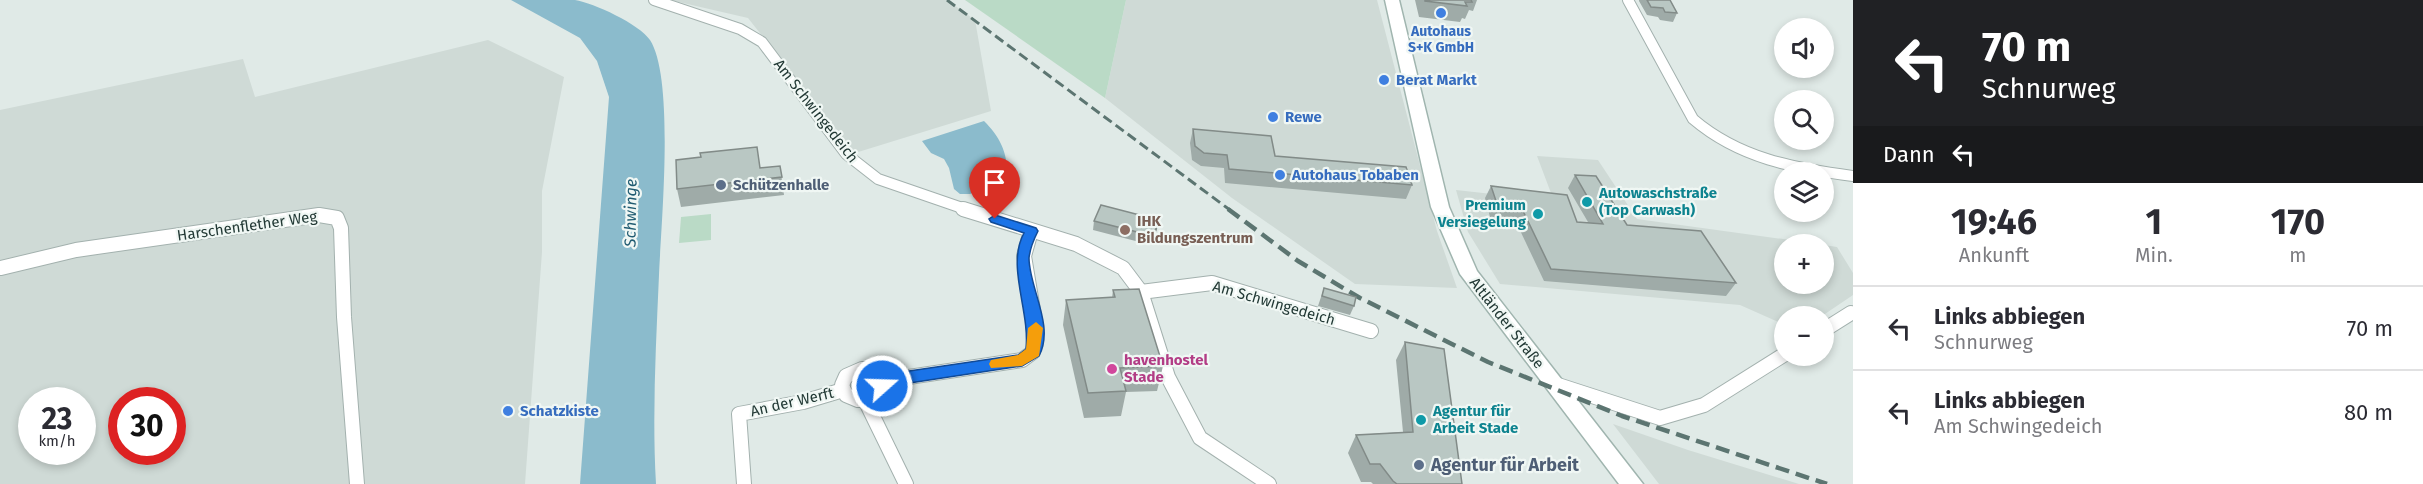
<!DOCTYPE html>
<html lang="de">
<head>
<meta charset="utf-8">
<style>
  :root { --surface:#fff; --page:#f7f7f7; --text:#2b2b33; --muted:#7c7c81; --line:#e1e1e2 }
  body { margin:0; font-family:"Fira Sans",sans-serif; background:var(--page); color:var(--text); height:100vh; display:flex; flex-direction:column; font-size:22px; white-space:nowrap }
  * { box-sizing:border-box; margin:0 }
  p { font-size:20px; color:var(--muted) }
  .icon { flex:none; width:33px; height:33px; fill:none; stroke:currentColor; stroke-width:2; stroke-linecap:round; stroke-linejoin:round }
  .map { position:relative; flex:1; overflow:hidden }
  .panel { display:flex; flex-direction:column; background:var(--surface); width:570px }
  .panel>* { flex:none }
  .guide { background:#202124; color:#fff; overflow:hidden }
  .fabs { position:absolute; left:1774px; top:18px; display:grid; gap:12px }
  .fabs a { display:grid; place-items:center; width:60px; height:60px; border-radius:50%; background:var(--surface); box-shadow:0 3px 9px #0003; font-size:30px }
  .speed { position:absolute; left:18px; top:387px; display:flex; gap:12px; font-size:30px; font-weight:700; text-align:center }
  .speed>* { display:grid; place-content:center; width:78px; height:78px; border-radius:50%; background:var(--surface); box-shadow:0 3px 9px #0003; line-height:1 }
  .speed small { font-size:15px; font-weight:400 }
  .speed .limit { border:9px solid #d22; background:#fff; color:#111 }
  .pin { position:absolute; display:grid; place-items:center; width:51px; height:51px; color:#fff; margin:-62px -26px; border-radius:50% 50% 50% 0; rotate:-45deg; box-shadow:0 0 6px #0007 }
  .pin .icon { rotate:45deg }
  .me { position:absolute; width:66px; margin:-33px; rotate:70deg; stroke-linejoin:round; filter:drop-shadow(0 0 4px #0008) }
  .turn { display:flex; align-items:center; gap:21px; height:126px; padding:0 30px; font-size:27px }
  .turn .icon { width:78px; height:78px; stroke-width:2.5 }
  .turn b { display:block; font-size:42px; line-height:51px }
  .then { display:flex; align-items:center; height:57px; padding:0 30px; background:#0003; gap:12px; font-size:22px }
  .eta { display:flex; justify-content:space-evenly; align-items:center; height:102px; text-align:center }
  .eta b { font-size:36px; font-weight:700; line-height:42px }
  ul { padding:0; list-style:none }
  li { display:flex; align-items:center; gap:18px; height:84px; padding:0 30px; border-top:2px solid var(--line) }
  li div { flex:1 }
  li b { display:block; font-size:22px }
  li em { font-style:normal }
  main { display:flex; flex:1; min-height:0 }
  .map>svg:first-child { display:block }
  .built { fill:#cfdad6; fill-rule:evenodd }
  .green { fill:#badac6 }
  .water { fill:#8bbbcc }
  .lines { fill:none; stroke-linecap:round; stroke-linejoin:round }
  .minor-far1-casing { stroke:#a3b1ae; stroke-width:12 }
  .minor-casing { stroke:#a3b1ae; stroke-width:16 }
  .secondary-casing { stroke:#a0b5af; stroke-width:3 }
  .minor-far1 { stroke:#fff; stroke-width:10 }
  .minor { stroke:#fff; stroke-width:14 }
  .secondary { fill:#fff; fill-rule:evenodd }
  .rail-far1 { stroke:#5c7571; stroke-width:3; stroke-dasharray:10 5; stroke-linecap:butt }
  .rail { stroke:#5c7571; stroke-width:4.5; stroke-dasharray:14 7; stroke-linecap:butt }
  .wall { fill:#9faba8 }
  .shaded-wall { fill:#828b88 }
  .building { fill:#b9c7c3; stroke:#828b88; stroke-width:1.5 }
  .route { fill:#1a73e8; stroke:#114b97; stroke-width:1.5 }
  .slow { fill:#f59e0b }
  .shop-dot { fill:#3f7fe0; stroke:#f0f7f4; stroke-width:2 }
  .service-dot { fill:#5c6f8a; stroke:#f0f7f4; stroke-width:2 }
  .culture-dot { fill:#0f9aa8; stroke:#f0f7f4; stroke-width:2 }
  .education-dot { fill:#8d6e63; stroke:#f0f7f4; stroke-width:2 }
  .hotel-dot { fill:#d1479c; stroke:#f0f7f4; stroke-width:2 }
  .labels { text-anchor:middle; stroke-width:4.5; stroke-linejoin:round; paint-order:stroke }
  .far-shop-label { font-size:14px; font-weight:bold; fill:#366cbe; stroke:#f0f7f4 }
  .shop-label { font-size:15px; font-weight:bold; fill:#366cbe; stroke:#f0f7f4; text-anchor:start }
  .street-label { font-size:15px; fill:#223935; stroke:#f0f7f4 }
  .service-label { font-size:15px; font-weight:bold; fill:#4e5e75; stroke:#f0f7f4; text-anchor:start }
  .culture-label { font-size:15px; font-weight:bold; fill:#0d838f; stroke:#f0f7f4; text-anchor:start }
  .education-label { font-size:15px; font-weight:bold; fill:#785e54; stroke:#f0f7f4; text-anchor:start }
  .hotel-label { font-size:15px; font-weight:bold; fill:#b23c85; stroke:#f0f7f4; text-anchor:start }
  .water-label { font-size:16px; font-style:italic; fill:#205b71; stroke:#f0f7f4 }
  .near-service-label { font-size:18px; font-weight:bold; fill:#4e5e75; stroke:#f0f7f4; text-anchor:start }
</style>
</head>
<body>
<main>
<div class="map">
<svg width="1853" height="484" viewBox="0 0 1853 484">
  <rect width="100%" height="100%" fill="#e0eae7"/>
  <g class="built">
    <polygon points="670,0 947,0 975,20 991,111 855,153 748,18"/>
    <polygon points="1126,0 1377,0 1437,231 1457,288 1355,284 1232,198 1105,98"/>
    <path d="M488 40 564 77 542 191V252L525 484H0V110L243 59 255 97ZM32 400H82V452H32ZM122 400H172V452H122Z"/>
    <polygon points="1537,156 1598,160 1637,219 1819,244 1785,244 1785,284 1824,284 1824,245 1837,247 1853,273 1853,295 1822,316 1785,316 1785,325 1740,305 1500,284 1468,232 1456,190 1554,201"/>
    <polygon points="1613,424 1688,450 1799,484 1659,484"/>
  </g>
  <g class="green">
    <polygon points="965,0 1126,0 1105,98"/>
    <polygon points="711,214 711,240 679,243 681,217"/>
  </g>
  <g class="water">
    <path d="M511 0C531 0 554 0 575 0 594 3 639 24 650 40 675 79 661 225 659 275 656 344 652 415 656 484H580L609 97 597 61 580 38Z"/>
    <path d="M984 121C999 136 1008 152 1007 175L1003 179 970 194H960L954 189 949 168 944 159 931 153 922 141Z"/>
  </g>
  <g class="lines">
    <g class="minor-far1-casing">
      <g id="minor-far1">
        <polyline points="654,0 740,29 762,42 846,154 878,179 968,210"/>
        <path d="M1628 0 1693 119C1740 159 1794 168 1853 176"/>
      </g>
    </g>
    <g class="minor-casing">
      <g id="minor">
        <polyline points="963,209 1076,244 1123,268 1141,292 1168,377 1200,438 1269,484"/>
        <polyline points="1,268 76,250 319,215 337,218 341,228 344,317 357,484"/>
        <polyline points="1141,292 1212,283 1371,331"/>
        <polyline points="1824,330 1851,313"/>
        <polygon points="862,369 878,374 882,386 871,399 858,400 846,395 842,385 846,376"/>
        <polyline points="882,381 1022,360 1033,352 1036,328 1024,256 1031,231"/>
        <polyline points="1555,384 1660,418 1704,405 1785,354"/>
        <polyline points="865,400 906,484"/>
        <polyline points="744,484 739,414 803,402 843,390"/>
      </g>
    </g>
    <g class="secondary-casing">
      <polygon id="secondary" points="1385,0 1399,0 1449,207 1477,271 1643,484 1619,484 1460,274 1431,207"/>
    </g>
    <use href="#minor-far1" class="minor-far1"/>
    <use href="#minor" class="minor"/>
    <use href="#secondary" class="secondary"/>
    <polyline class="rail-far1" points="947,0 1230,210"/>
    <polyline class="rail" points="1228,209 1298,261 1360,298 1488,362 1622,416 1827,484"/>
  </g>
  <g class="wall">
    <polygon points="1415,0 1477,0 1473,11 1469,10 1465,19 1462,18 1460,22 1419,17"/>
    <polygon points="1639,0 1670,0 1677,13 1673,22 1660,20 1658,17 1647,15 1639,1"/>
    <polygon points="1193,129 1275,156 1412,185 1406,199 1225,183 1224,168 1201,166 1192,160 1190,143"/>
    <polygon points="780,166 784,195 681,207 677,189 760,168"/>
    <polygon points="1575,175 1627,225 1736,283 1726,296 1544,281 1517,224 1501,222 1490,217 1485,198 1491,186 1577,222 1588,222 1568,188"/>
    <polygon points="1094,221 1157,229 1151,245 1093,230"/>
    <polygon points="1324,288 1354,306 1350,315 1318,306"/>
    <polygon points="1113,290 1163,366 1157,391 1126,392 1121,416 1084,418 1063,325 1066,300 1112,298"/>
    <polygon points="1405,342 1462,484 1373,484 1371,482 1361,482 1348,453 1356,435 1403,432 1396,360"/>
  </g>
  <polygon class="shaded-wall" points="1159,220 1157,229 1151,245 1153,236"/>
  <g class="building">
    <polygon points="1425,0 1471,0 1472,2 1465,2 1467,6 1425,1"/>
    <polygon points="1647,0 1670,0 1677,13 1665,12 1663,8 1651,7"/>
    <polygon points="1193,129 1271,136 1275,156 1406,167 1412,185 1229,169 1227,155 1204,153 1195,146"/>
    <polygon points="757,147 760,168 780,166 782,177 677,189 676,160 701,157 700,153"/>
    <polygon points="1575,175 1596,176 1627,225 1701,231 1736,283 1551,269 1523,211 1507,209 1497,204 1491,186 1567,195 1577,222 1603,224"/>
    <polygon points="1101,205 1159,220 1153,236 1094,221"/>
    <polygon points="1324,288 1356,297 1354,306 1322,296"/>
    <polygon points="1139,289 1163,366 1120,368 1126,391 1088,393 1066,300 1115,297 1113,290"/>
    <polygon points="1405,342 1444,349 1462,484 1397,484 1393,481 1380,464 1370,464 1356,435 1413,432"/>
  </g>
  <path class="route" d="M995 215 1036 228 1038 231C1034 239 1030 248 1029 258 1029 288 1055 326 1039 356L1022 366 890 386 888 391H877L875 381 882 375 1018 355 1026 349C1030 310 1006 266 1024 233L991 222 989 219Z"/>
  <polygon class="slow" points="1036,322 1043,328 1039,356 1022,366 991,368 989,364 991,360 1018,355 1026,349 1028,328"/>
  <g class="shop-dot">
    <circle cx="1441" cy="13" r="6"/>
    <circle cx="1384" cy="80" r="6"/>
    <circle cx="1273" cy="117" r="6"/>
    <circle cx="1280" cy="175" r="6"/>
    <circle cx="508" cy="411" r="6"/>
  </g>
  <g class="service-dot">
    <circle cx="721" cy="185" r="6"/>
    <circle cx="1419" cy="465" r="6"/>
  </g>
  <g class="culture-dot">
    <circle cx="1587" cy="202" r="6"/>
    <circle cx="1538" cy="214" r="6"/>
    <circle cx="1421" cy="420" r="6"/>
  </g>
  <circle class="education-dot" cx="1125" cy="230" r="6"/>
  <circle class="hotel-dot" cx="1112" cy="369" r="6"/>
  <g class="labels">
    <g class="far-shop-label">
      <text x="1441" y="36">Autohaus<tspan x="1441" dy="16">S+K GmbH</tspan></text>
    </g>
    <g class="shop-label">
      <text x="1396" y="85">Berat Markt</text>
      <text x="1285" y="122">Rewe</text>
      <text x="1292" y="180">Autohaus Tobaben</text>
      <text x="520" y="416">Schatzkiste</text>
    </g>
    <g class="street-label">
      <text transform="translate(816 111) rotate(52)" y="5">Am Schwingedeich</text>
      <text transform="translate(247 226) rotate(-8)" y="5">Harschenflether Weg</text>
      <text transform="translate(1274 303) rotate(16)" y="5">Am Schwingedeich</text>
      <text transform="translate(1507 323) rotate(52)" y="5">Altländer Straße</text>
      <text transform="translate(792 402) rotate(-13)" y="5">An der Werft</text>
    </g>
    <g class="service-label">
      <text x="733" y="190">Schützenhalle</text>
    </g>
    <g class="culture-label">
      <text x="1599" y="198">Autowaschstraße<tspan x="1599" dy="17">(Top Carwash)</tspan></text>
      <text x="1526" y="210" text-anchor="end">Premium<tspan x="1526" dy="17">Versiegelung</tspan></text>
      <text x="1433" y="416">Agentur für<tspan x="1433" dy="17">Arbeit Stade</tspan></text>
    </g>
    <g class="education-label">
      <text x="1137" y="226">IHK<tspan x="1137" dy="17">Bildungszentrum</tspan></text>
    </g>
    <g class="hotel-label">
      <text x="1124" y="365">havenhostel<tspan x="1124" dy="17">Stade</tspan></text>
    </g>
    <g class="water-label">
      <text transform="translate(630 213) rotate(-89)" y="6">Schwinge</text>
    </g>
    <g class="near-service-label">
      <text x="1431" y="471">Agentur für Arbeit</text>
    </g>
  </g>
</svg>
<div class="fabs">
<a><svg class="icon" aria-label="sound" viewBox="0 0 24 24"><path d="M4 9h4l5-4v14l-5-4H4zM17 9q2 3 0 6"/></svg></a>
<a><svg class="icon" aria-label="search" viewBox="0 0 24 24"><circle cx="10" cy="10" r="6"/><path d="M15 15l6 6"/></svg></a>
<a><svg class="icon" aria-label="layers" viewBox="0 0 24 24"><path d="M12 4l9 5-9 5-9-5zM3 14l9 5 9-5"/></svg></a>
<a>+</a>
<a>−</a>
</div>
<div class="speed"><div>23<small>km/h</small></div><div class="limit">30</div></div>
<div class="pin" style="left:995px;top:219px;background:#d93025"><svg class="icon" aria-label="arrive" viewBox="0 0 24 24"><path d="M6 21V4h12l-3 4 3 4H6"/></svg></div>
<svg class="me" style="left:882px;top:386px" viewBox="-20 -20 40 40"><circle r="17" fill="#1a73e8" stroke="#fff" stroke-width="3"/><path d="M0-11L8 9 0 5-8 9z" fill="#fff"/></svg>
</div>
<section class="panel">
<div class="guide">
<div class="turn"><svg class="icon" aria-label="left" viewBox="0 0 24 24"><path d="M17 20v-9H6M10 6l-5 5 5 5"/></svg><div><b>70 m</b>Schnurweg</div></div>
<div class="then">Dann<svg class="icon" aria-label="left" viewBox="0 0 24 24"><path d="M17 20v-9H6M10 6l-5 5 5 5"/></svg></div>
</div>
<div class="eta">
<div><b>19:46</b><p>Ankunft</p></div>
<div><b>1</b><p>Min.</p></div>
<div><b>170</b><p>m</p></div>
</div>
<ul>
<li><svg class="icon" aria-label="left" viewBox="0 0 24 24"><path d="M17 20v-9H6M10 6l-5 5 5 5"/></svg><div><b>Links abbiegen</b><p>Schnurweg</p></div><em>70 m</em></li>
<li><svg class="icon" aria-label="left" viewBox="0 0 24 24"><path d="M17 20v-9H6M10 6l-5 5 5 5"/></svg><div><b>Links abbiegen</b><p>Am Schwingedeich</p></div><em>80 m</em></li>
</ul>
</section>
</main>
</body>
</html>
